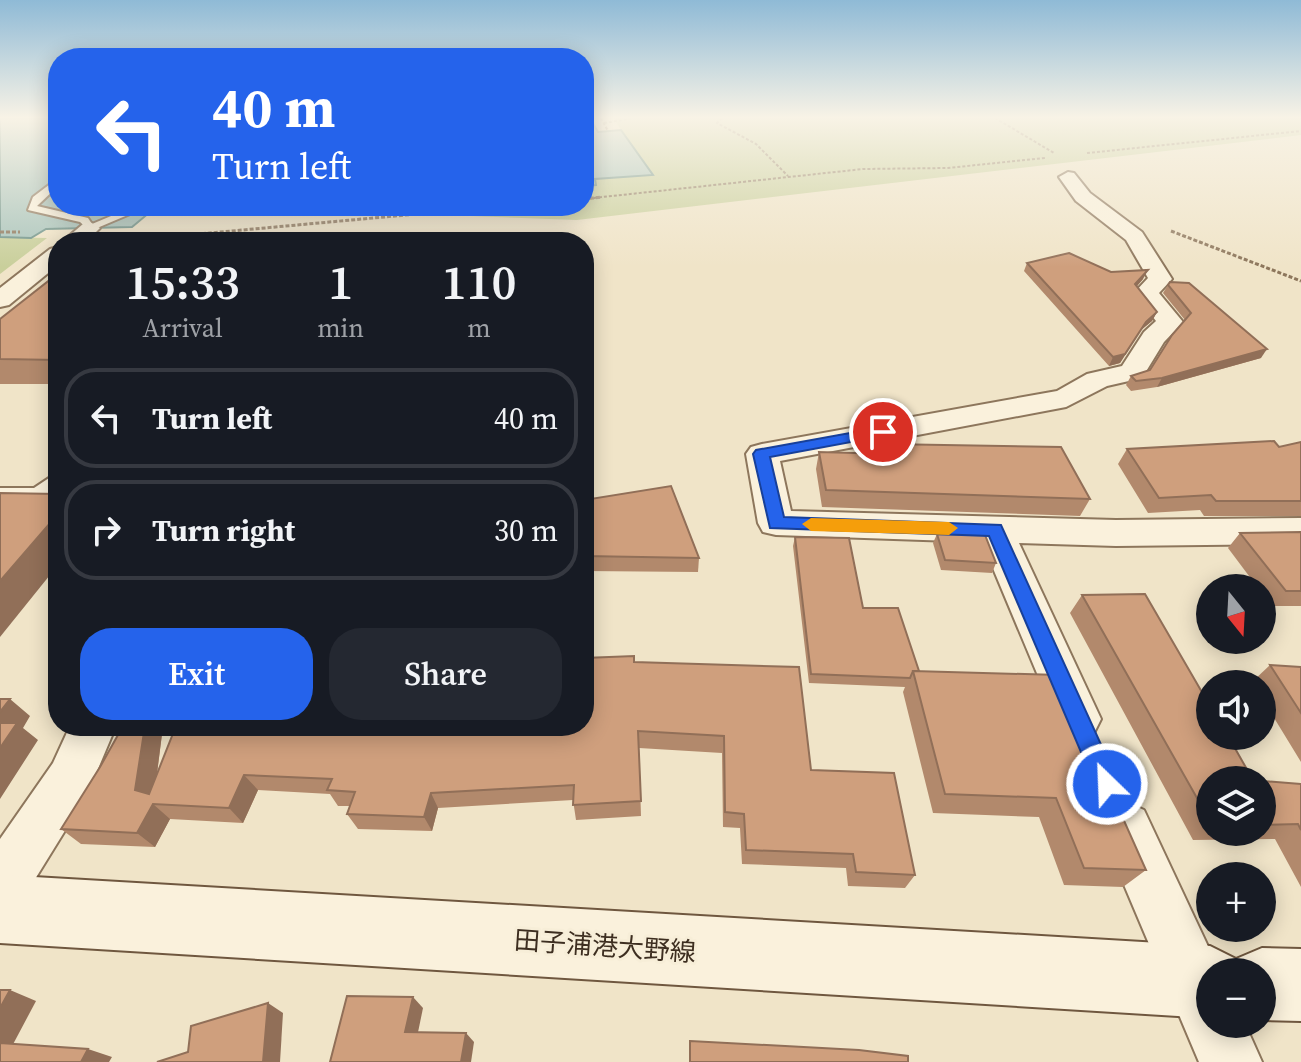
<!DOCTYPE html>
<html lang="en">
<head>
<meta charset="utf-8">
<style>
  :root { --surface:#171b24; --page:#242831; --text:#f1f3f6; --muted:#9ea1a6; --line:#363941; --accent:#2563eb }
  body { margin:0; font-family:"Source Serif 4","Noto Sans JP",serif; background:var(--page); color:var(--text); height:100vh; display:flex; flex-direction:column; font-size:30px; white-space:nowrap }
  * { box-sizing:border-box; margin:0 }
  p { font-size:26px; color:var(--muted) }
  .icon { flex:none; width:44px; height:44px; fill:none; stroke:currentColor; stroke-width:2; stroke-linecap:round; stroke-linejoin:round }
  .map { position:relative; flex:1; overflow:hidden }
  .panel { position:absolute; left:48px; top:232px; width:546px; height:504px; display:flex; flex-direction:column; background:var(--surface); border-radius:32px; box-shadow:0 4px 20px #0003 }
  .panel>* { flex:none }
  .top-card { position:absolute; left:48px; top:48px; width:546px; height:168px; border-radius:32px; box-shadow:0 4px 20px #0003; background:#2563eb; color:#fff; overflow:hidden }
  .needle { width:52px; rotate:162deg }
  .fabs { position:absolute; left:1196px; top:574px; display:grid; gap:16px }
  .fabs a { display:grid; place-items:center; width:80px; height:80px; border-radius:50%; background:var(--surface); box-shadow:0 4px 20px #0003; font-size:40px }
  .pin { position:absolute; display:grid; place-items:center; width:68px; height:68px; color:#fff; margin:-34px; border:4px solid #fff; border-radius:50%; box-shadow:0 2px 8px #0007 }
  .me { position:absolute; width:88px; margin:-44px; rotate:336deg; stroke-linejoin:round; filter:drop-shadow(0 0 6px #0008) }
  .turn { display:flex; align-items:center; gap:28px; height:168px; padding:0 32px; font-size:36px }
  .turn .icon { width:104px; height:104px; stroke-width:2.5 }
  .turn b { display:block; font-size:56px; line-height:68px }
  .eta { display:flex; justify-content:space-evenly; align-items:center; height:136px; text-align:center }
  .eta b { font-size:48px; font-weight:600; line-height:56px }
  .cta { display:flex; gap:16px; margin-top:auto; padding:16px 32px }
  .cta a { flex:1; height:92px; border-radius:32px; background:var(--accent); color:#fff; font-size:32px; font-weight:600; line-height:92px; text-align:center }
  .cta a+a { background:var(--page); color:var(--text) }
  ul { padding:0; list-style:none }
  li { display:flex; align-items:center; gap:24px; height:100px; margin:0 16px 12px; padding:0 16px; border:4px solid var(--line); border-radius:32px }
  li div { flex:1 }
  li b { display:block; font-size:30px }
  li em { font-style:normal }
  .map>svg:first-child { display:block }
  .green { fill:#c9cf9b }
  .water { fill:#a9c4bc; stroke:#6f938a; stroke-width:2 }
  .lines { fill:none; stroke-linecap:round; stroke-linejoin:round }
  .lane-casing { stroke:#8d765c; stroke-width:4 }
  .street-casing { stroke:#8d765c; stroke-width:4 }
  .secondary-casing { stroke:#6f573f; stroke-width:4 }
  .path-far1 { stroke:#8d765c; stroke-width:2; stroke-dasharray:3 2; stroke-linecap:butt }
  .path { stroke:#8d765c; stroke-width:3; stroke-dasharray:4 2; stroke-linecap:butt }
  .lane { fill:#faf1dc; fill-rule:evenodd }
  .street { fill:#faf1dc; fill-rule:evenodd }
  .secondary { fill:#faf1dc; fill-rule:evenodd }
  .wall { fill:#b2896c }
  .shaded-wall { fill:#916f58 }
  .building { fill:#cf9f7d; stroke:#916f58; stroke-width:2 }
  .route { fill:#2563eb; stroke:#184099; stroke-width:2 }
  .slow { fill:#f59e0b }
  .labels { text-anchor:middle; stroke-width:6; stroke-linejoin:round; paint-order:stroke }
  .near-street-label { font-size:26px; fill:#3d2e20; stroke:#f7eed8 }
</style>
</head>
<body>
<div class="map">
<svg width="1301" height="1062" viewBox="0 0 1301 1062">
  <rect width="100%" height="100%" fill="#f0e4c8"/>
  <g class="green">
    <polygon points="613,118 1301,118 1301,135 577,220 199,206 584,206 584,186 595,185 594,179 653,175"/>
    <polygon points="0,237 47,238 0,274"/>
  </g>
  <g class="water">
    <polygon points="0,118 58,118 58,206 165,206 150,212 132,227 46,229 31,238 0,237"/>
    <polygon points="584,118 590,118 598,132 621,130 653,175 595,179 596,185 584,186"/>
  </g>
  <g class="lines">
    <g class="lane-casing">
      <g id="lane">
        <polygon points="58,178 58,186 37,206 88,218 92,224 135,206 149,206 90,231 80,222 28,210 33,197"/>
        <polygon points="58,472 58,486 38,500 0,500 0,488 34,488"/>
      </g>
    </g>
    <g class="street-casing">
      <g id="street">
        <polygon points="1068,172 1074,173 1090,193 1142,232 1172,279 1159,293 1183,322 1164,342 1142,378 1107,386 1066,407 780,461 791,511 1116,520 1301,518 1301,544 1116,546 1019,543 1101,719 1094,733 1078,739 1062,733 982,542 776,535 763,532 758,523 746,454 751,447 762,444 1057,391 1087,374 1122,366 1144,332 1156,321 1134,293 1148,278 1126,240 1076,201 1059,177"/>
        <polygon points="90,222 100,228 86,242 62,242 83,224"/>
        <polygon points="58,247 58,265 9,305 0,307 0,288 50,249"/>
        <polygon points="70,726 116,726 87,795 19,905 0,913 0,839 53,763"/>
        <polygon points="1126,802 1144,810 1220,972 1210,972 1210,1024 1245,1024 1262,1062 1199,1062 1100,828 1108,810"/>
      </g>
    </g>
    <g class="secondary-casing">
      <polygon id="secondary" points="0,875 1210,946 1236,959 1262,948 1301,949 1301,1021 1262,1020 1262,972 1210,972 1210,1018 0,943"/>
    </g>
    <g class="path-far1">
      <polyline points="601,118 608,131"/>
      <polyline points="722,118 717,123 756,144 788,176"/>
      <polyline points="995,118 1054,153"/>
      <polyline points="604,123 633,118"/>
      <polyline points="1087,153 1301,131"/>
      <polyline points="584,199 863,169 947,168 1045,158"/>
    </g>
    <g class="path">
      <polyline points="584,199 602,197"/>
      <polyline points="1171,231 1301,281"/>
      <polyline points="0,232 20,232"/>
      <polyline points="167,242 188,235 504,206"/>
    </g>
    <use href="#lane" class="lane"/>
    <use href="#street" class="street"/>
    <use href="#secondary" class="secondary"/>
  </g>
  <g class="wall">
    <polygon points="1027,263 1111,272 1143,279 1137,286 1157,312 1152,321 1141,330 1120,363 1109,366 1024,271"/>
    <polygon points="58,276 58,384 0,384 0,319"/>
    <polygon points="1168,285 1261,358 1157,387 1131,391 1126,385 1131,376 1150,370 1185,320 1163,293"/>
    <polygon points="1301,442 1301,516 1204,516 1200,510 1148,513 1118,464 1127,449 1279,447"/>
    <polygon points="885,444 1090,499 1080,516 822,507 816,469 819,452 882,454"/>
    <polygon points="584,500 699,558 698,572 584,571"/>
    <polygon points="1301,532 1301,606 1271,606 1262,593 1262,588 1258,588 1228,548 1240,533"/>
    <polygon points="937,534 996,563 992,573 941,570 933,543"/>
    <polygon points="795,537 863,608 919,671 1146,870 1123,887 1064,885 1039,817 933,813 903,692 905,687 809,683 793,546"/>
    <polygon points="1082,595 1210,780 1210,832 1262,832 1262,781 1301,784 1301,887 1275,839 1193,840 1070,613"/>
    <polygon points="634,662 811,770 915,875 905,888 848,886 846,868 742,864 740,828 723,827 722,753 639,748 641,816 576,820 573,800 438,808 432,831 358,829 347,814 350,806 338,806 330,794 258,790 243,823 170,819 155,847 81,844 61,829 145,726 163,726 157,774 584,726"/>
    <polygon points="1270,665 1301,667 1301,762 1262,698 1262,684 1253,684 1252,682"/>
  </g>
  <g class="shaded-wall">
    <polygon points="1148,270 1143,279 1131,293 1135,284"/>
    <polygon points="1157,312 1152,321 1141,330 1120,363 1109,366 1113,357"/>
    <polygon points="1267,349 1261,358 1157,387 1162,378"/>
    <polygon points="58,514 58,565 0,637 0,581"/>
    <polygon points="10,699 30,716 23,728 38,740 0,799 0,712"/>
    <polygon points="145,726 163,726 153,804 170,819 155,847 137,833 135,790"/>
    <polygon points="244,775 258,790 243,823 229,808"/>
    <polygon points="431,793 438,808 432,831 424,817"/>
    <polygon points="10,990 36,1001 10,1050 0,1047 0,1008"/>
    <polygon points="413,997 423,1008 416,1042 405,1032"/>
    <polygon points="268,1003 283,1013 280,1062 263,1062"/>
    <polygon points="466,1033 474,1042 471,1062 461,1062"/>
    <polygon points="88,1049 112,1057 109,1062 81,1062"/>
  </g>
  <g class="building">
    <polygon points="1069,253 1111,272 1148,270 1135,284 1157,312 1146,322 1125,354 1113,357 1027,263"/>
    <polygon points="56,275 58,276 58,360 0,359 0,319"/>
    <polygon points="1170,282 1189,283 1267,349 1162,378 1136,381 1131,376 1150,370 1172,335 1191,313 1168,285"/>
    <polygon points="1274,441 1279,447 1301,442 1301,501 1216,501 1211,495 1159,498 1127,449"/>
    <polygon points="885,444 1061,447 1090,499 826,490 819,452 888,454"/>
    <polygon points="671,486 699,558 584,556 584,500"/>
    <polygon points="0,493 58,494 58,514 0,581"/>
    <polygon points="1301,532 1301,591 1286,591 1240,533"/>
    <polygon points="937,534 985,535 996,563 945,560"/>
    <polygon points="795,537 849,538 863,608 898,608 919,671 913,671 910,678 811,674"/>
    <polygon points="1145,594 1210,706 1210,736 1228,736 1253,780 1210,780 1210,821 1082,595"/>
    <polygon points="634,656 634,662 799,667 811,770 894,773 915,875 856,872 853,854 746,850 744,814 725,812 724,736 638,731 641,801 573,805 574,785 431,793 424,817 347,814 355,792 327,790 332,779 244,775 229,808 153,804 137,833 61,829 100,767 123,726 145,726 135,790 149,794 176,726 584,726 584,658"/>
    <polygon points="1270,665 1301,667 1301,713"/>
    <polygon points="913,671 1059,675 1146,870 1084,868 1056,798 945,794"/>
    <polygon points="0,699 10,699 0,712"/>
    <polygon points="0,723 17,723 0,748"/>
    <polygon points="1262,781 1301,784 1301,830 1298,824 1262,825"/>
    <polygon points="0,990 10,990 0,1008"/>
    <polygon points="347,996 413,997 405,1032 466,1033 461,1062 330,1062"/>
    <polygon points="268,1003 263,1062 157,1062 188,1052 191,1026"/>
    <polygon points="690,1041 859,1050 908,1056 908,1062 690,1062"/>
    <polygon points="0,1043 88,1049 81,1062 0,1062"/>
  </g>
  <linearGradient id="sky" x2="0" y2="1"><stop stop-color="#8fbad6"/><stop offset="0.44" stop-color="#f8f3e6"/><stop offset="1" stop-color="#f8f3e6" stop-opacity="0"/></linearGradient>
  <rect width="1301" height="267" fill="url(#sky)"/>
  <polygon class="route" points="883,427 889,428 889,435 770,457 784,517 1001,525 1119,784 1115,792 1107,796 1098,792 989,536 770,528 753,454 756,450"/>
  <polygon class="slow" points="811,518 949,522 958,528 949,535 811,531 802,524"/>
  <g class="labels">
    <g class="near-street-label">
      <text transform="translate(605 946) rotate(4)" y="9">田子浦港大野線</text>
    </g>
  </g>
</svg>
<div class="fabs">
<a><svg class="needle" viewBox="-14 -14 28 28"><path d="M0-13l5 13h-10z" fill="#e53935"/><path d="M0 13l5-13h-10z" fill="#9ea1a6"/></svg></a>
<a><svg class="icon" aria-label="sound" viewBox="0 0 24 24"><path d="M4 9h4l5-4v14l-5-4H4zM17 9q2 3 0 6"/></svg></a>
<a><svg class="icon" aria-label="layers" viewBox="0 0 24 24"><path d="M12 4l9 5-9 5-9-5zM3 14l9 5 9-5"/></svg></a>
<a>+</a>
<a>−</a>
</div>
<div class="pin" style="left:883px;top:432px;background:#d93025"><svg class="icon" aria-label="arrive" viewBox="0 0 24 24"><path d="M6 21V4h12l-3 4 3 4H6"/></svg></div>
<svg class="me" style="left:1107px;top:784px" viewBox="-20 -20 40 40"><circle r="17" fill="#2563eb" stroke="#fff" stroke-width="3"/><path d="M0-11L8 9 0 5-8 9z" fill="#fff"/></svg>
<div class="top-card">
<div class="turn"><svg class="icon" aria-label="left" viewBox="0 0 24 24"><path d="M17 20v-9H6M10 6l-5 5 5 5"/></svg><div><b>40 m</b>Turn left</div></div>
</div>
<section class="panel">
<div class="eta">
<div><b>15:33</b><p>Arrival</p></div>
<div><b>1</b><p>min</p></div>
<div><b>110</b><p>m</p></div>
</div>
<ul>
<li><svg class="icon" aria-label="left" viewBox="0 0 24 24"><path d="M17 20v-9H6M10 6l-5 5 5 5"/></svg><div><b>Turn left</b></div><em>40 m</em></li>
<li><svg class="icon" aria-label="right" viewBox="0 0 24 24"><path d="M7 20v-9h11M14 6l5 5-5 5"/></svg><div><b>Turn right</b></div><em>30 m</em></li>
</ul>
<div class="cta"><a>Exit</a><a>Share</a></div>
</section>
</div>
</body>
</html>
